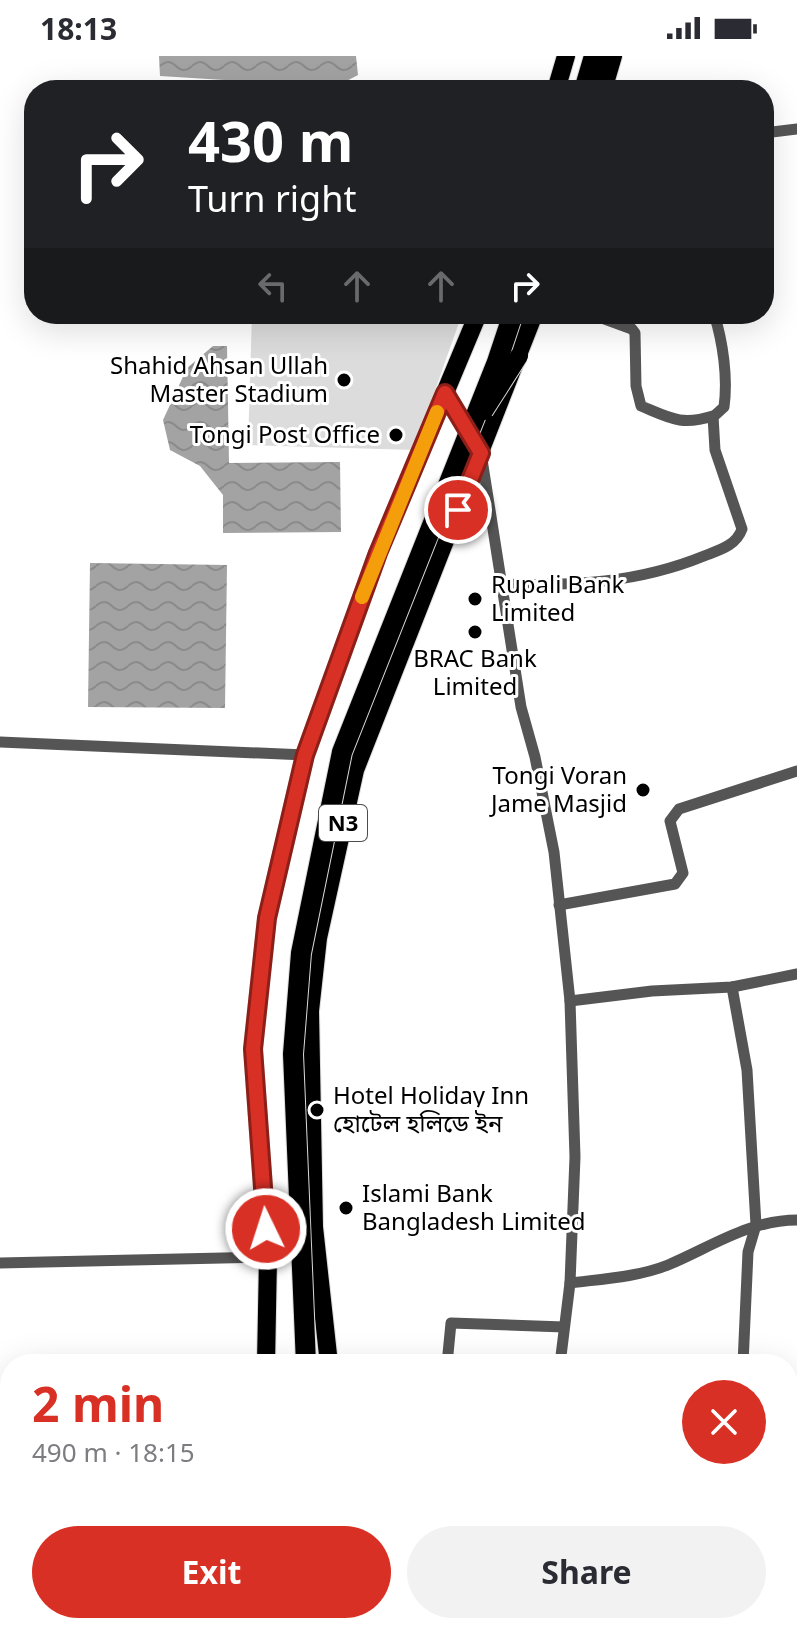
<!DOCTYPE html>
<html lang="en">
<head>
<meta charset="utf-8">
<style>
  :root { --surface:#fff; --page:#f2f2f3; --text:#2b2b33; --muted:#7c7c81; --accent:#d93025 }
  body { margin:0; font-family:"Noto Sans","Noto Sans Bengali",sans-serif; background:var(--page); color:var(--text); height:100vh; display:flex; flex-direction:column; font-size:30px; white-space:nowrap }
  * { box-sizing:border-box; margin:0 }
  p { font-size:26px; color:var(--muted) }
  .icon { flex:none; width:44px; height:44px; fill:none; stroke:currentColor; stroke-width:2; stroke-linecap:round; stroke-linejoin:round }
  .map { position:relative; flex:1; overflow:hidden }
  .drawer { position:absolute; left:0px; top:1298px; width:798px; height:280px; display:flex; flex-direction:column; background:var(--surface); border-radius:32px 32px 0 0; box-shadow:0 8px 32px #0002 }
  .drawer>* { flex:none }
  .top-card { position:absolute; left:24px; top:24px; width:750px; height:244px; border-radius:32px; box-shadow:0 8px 32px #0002; background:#202124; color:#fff; overflow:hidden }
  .pin { position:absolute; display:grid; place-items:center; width:68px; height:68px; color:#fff; margin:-34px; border:4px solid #fff; border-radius:50%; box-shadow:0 2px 8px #0007 }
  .me { position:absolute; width:88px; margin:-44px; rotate:356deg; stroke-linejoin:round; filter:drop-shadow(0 0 6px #0008) }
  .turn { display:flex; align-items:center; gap:28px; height:168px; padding:0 32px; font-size:36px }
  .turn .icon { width:104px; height:104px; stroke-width:2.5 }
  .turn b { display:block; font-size:56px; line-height:68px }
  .lanes { display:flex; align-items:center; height:76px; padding:0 32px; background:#0003; justify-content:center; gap:40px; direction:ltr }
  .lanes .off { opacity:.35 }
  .round { display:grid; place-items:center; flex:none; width:84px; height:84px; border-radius:42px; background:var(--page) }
  .headline { display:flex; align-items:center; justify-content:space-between; height:136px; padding:0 32px }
  h1 { font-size:48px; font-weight:700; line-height:60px; color:var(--accent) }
  .action { display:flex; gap:16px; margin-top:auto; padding:16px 32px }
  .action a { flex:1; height:92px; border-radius:48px; background:var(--accent); color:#fff; font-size:32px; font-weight:700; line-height:92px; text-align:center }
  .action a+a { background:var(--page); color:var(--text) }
  .status { display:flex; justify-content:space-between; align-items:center; height:56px; padding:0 40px; background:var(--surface); direction:ltr }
  .status svg { height:22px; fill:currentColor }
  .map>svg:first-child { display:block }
  .grass { fill:#dcdcdc }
  .water { fill:url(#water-waves) }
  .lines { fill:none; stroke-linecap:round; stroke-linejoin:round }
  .trunk-casing { stroke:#dbdbdb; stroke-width:20 }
  .motorway-casing { stroke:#dbdbdb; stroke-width:22 }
  .minor { stroke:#555; stroke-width:11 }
  .trunk { stroke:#000; stroke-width:18 }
  .motorway { stroke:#000; stroke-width:20 }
  .trunk-bridge-casing { stroke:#dbdbdb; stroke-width:20; stroke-linecap:butt }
  .motorway-bridge-casing { stroke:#dbdbdb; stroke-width:22; stroke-linecap:butt }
  .trunk-bridge { stroke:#000; stroke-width:18 }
  .motorway-bridge { stroke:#000; stroke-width:20 }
  .route-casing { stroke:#8d1f18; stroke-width:20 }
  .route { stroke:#d93025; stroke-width:14 }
  .slow { stroke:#f59e0b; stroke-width:14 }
  .poi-dot { fill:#000; stroke:#fff; stroke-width:3 }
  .labels { text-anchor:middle; stroke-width:6; stroke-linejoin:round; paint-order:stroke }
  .shield { fill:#fff; stroke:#4c4c4c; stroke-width:2 }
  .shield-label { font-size:22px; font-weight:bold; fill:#000 }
  .poi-label { font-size:24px; fill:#000; stroke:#fff; text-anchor:end }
</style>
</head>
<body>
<div class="status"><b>18:13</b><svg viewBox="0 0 49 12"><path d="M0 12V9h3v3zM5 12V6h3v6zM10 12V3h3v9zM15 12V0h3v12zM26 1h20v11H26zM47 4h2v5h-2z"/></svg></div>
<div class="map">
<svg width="797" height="1578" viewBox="0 0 797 1578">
  <defs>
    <pattern id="water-waves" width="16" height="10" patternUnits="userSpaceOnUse" patternTransform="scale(2)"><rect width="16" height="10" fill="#a3a3a3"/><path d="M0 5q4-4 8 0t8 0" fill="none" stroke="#8b8b8b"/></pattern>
  </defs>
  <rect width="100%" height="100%" fill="#fff"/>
  <g class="grass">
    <polygon points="260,28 451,34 259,34"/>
    <polygon points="252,258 462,258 414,394 248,389"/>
  </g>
  <g class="water">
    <polygon points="159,0 356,0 358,19 335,31 160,20"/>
    <polygon points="213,290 227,290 229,407 340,406 341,476 223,477 223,439 200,410 170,394 163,364 187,312"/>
    <polygon points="90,507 227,509 225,652 88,651"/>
  </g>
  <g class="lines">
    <g class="trunk-casing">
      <g id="trunk">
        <polyline points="556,34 566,0"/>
        <polyline points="603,34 613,0"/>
        <polyline points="266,1308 268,1201 253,993 267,862 305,699 378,497 478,258"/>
        <polyline points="329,1308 314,1171 310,955 318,882 355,714 534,258"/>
        <polyline points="298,1568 301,1578"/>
        <polyline points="356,1568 357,1578"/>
        <polyline points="253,1578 257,1568"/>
      </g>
    </g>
    <g class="motorway-casing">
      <g id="motorway">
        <polyline points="584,34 594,0"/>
        <polyline points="328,1568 329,1578"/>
      </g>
    </g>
    <g class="minor">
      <polyline points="764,77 797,73"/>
      <polyline points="445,337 468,376"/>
      <path d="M713 361 724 351C728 322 723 286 714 258"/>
      <polyline points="481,397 521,651 535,701 554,796 570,945 575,1101 570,1227 560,1308"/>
      <path d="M503 528C573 530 638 527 704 500 719 494 736 490 742 473L715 394 713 360C681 370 670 362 641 350L636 330 635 277 632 273 591 258"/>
      <polyline points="0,686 305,699"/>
      <polyline points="559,849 675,828 683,817 670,765 679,753 797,715"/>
      <polyline points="732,931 747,1014 756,1169 748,1196 743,1308"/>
      <polyline points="570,945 652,935 732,931 797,918"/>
      <polyline points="0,1207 268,1201"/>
      <path d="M570 1227C602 1223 638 1221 668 1209 711 1191 749 1164 797 1164"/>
      <polyline points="447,1308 451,1267 564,1271"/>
      <polyline points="788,1369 791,1348 797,1341"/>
      <polyline points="0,1515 10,1516"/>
      <polyline points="470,1568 470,1578"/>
      <polyline points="777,1568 779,1578"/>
      <polyline points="549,1578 549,1568"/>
      <polyline points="675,1578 677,1568"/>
    </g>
    <use href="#trunk" class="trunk"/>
    <use href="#motorway" class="motorway"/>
    <g class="trunk-bridge-casing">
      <polyline id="trunk-bridge" points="484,355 519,300"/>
    </g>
    <g class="motorway-bridge-casing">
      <polyline id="motorway-bridge" points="306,1308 293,998 301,897 342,696 497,306 513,258"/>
    </g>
    <use href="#trunk-bridge" class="trunk-bridge"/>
    <use href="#motorway-bridge" class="motorway-bridge"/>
  </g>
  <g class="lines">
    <g class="route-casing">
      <polyline id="route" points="266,1173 253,993 267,862 305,699 378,497 445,337 481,397 458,454"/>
    </g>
    <use href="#route" class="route"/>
    <polyline class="slow" points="362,541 437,356"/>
  </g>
  <g class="poi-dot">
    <circle cx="344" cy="324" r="8"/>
    <circle cx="396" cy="379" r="8"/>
    <circle cx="475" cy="543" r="8"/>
    <circle cx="475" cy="576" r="8"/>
    <circle cx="643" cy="734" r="8"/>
    <circle cx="317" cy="1054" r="8"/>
    <circle cx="346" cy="1152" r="8"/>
  </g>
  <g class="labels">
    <rect class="shield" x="319" y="749" width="48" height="36" rx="6"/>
    <g class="shield-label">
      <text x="343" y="775">N3</text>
    </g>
    <g class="poi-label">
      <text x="328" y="318">Shahid Ahsan Ullah<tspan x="328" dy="28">Master Stadium</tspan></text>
      <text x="380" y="387">Tongi Post Office</text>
      <text x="491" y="537" text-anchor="start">Rupali Bank<tspan x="491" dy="28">Limited</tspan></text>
      <text x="475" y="611" text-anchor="middle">BRAC Bank<tspan x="475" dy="28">Limited</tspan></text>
      <text x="627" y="728">Tongi Voran<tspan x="627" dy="28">Jame Masjid</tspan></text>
      <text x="333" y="1048" text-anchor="start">Hotel Holiday Inn<tspan x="333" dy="28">হোটেল হলিডে ইন</tspan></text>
      <text x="362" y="1146" text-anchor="start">Islami Bank<tspan x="362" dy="28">Bangladesh Limited</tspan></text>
    </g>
  </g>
</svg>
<div class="pin" style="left:458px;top:454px;background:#d93025"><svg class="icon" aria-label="arrive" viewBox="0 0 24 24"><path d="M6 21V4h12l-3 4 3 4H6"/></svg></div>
<svg class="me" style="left:266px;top:1173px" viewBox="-20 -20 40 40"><circle r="17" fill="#d93025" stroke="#fff" stroke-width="3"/><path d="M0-11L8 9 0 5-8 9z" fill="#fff"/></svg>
<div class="top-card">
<div class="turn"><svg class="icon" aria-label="right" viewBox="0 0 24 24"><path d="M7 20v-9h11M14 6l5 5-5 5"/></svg><div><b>430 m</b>Turn right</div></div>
<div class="lanes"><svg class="icon off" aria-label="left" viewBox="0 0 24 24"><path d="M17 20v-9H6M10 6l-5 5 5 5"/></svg><svg class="icon off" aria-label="ahead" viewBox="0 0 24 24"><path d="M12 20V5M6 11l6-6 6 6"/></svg><svg class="icon off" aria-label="ahead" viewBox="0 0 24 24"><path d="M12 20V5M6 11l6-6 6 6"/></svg><svg class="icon" aria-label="right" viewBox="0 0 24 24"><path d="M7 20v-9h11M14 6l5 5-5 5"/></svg></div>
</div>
<section class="drawer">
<div class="headline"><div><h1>2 min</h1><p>490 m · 18:15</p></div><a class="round" style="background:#d93025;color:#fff"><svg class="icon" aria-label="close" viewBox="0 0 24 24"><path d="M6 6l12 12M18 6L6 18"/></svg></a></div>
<div class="action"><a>Exit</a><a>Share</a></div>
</section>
</div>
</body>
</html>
